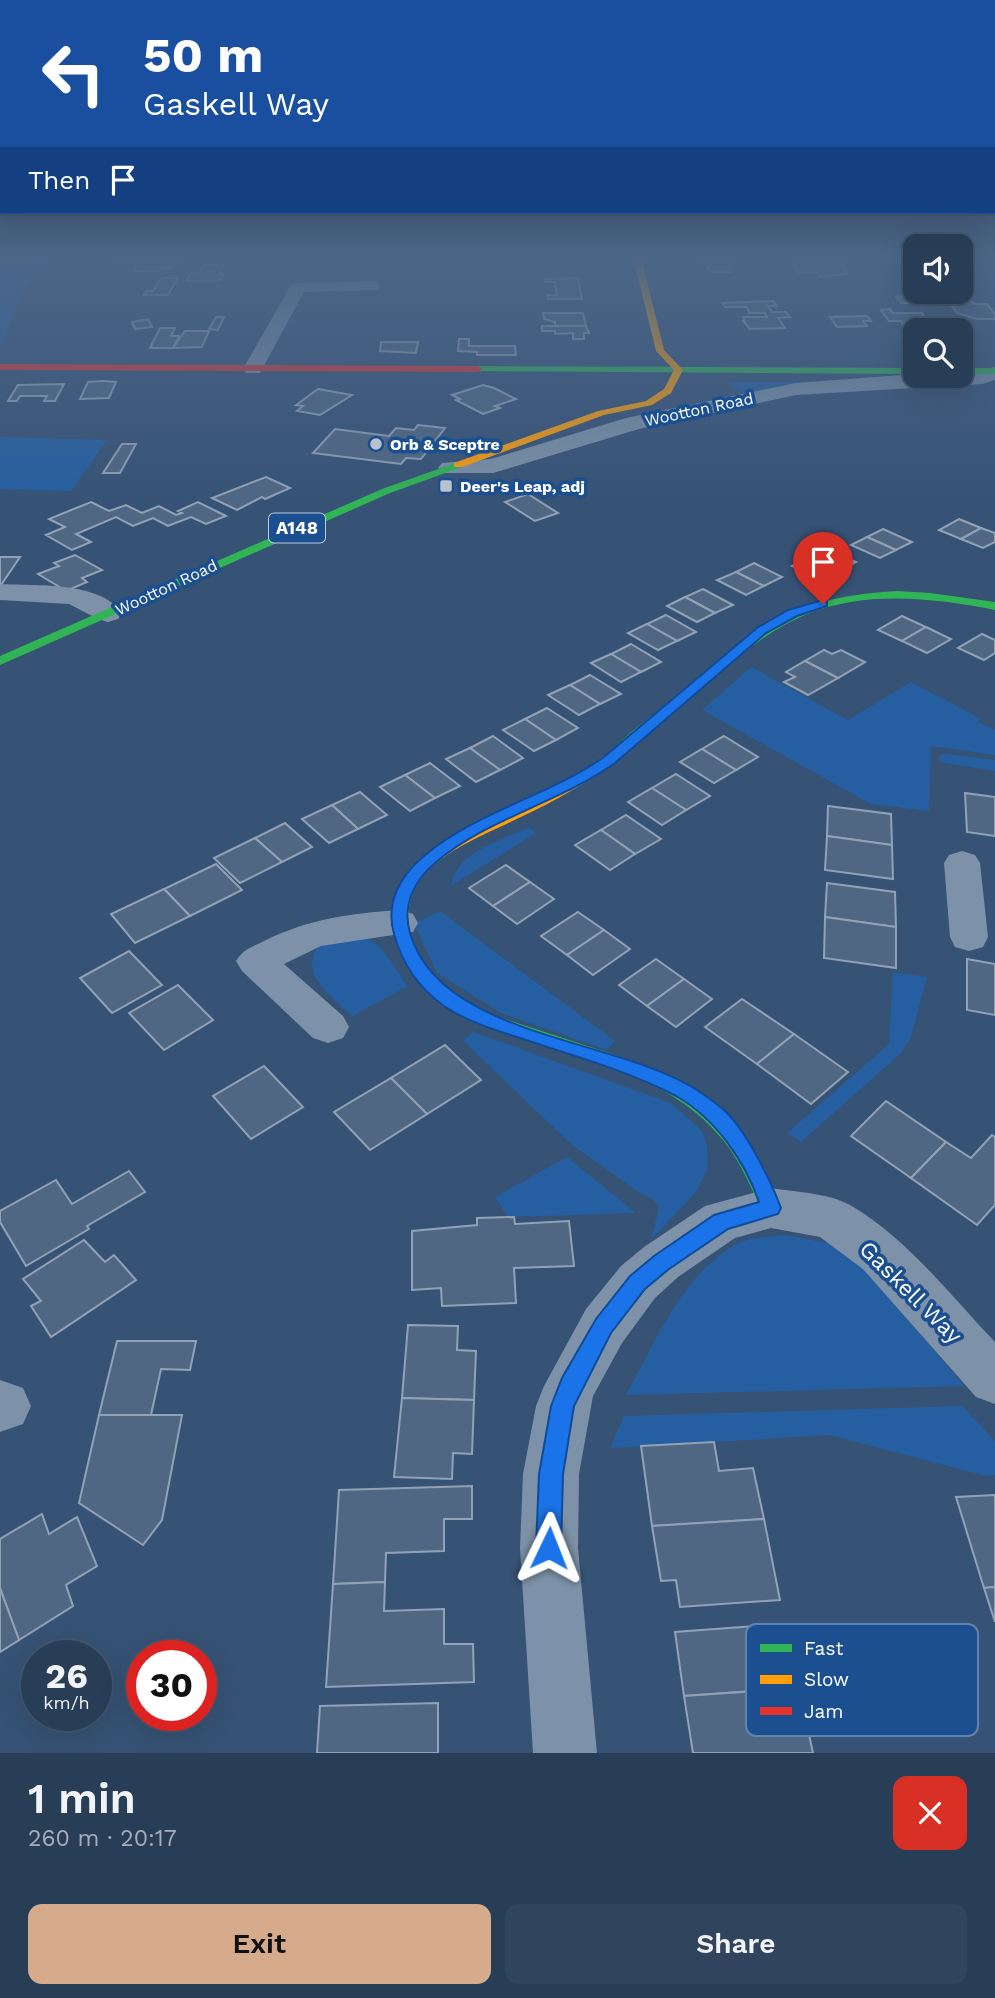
<!DOCTYPE html>
<html lang="en">
<head>
<meta charset="utf-8">
<style>
  :root { --surface:#283e57; --page:#30455d; --text:#f1f3f6; --muted:#a5aeba; --line:#44576d; --accent:#d6ab8b }
  body { margin:0; font-family:"Work Sans",sans-serif; background:var(--page); color:var(--text); height:100vh; display:flex; flex-direction:column; font-size:26px; white-space:nowrap }
  * { box-sizing:border-box; margin:0 }
  p { font-size:23px; color:var(--muted) }
  .icon { flex:none; width:38px; height:38px; fill:none; stroke:currentColor; stroke-width:2; stroke-linecap:round; stroke-linejoin:round }
  .map { position:relative; height:1753px; overflow:hidden }
  .panel { display:flex; flex-direction:column; background:var(--surface); flex:1 }
  .panel>* { flex:none }
  .guide { position:absolute; left:0px; top:0px; width:996px; height:214px; box-shadow:0 7px 28px #0002,0 0 0 2px var(--line); background:#1a4fa0; color:#fff; overflow:hidden }
  .buttons { position:absolute; left:903px; top:234px; display:grid; gap:14px }
  .buttons a { display:grid; place-items:center; width:70px; height:70px; border-radius:14px; background:var(--surface); box-shadow:0 7px 28px #0002,0 0 0 2px var(--line); font-size:35px }
  .speed { position:absolute; left:21px; top:1640px; display:flex; gap:14px; font-size:35px; font-weight:700; text-align:center }
  .speed>* { display:grid; place-content:center; width:91px; height:91px; border-radius:50%; background:var(--surface); box-shadow:0 7px 28px #0002,0 0 0 2px var(--line); line-height:1 }
  .speed small { font-size:18px; font-weight:400 }
  .speed .limit { border:10px solid #d22; background:#fff; color:#111 }
  .pin { position:absolute; display:grid; place-items:center; width:60px; height:60px; color:#fff; margin:-72px -30px; border-radius:50% 50% 50% 0; rotate:-45deg; box-shadow:0 0 7px #0007 }
  .pin .icon { rotate:45deg }
  .me { position:absolute; width:77px; margin:-38px; rotate:2deg; stroke-linejoin:round; filter:drop-shadow(0 0 5px #0008) }
  .turn { display:flex; align-items:center; gap:24px; height:147px; padding:0 28px; font-size:32px }
  .turn .icon { width:91px; height:91px; stroke-width:2.5 }
  .turn b { display:block; font-size:49px; line-height:60px }
  .then { display:flex; align-items:center; height:66px; padding:0 28px; background:#0003; gap:14px; font-size:26px }
  .round { display:grid; place-items:center; flex:none; width:74px; height:74px; border-radius:14px; background:var(--page) }
  .summary { display:flex; align-items:center; justify-content:space-between; height:119px; padding:0 28px }
  h1 { font-size:42px; font-weight:600; line-height:52px }
  .button { display:flex; gap:14px; margin-top:auto; padding:14px 28px }
  .button a { flex:1; height:80px; border-radius:14px; background:var(--accent); color:#111; font-size:28px; font-weight:600; line-height:80px; text-align:center }
  .button a+a { background:var(--page); color:var(--text) }
  .map>svg:first-child { display:block }
  .green { fill:#265fa1 }
  .building { fill:#506783; stroke:#92a2b6; stroke-width:2 }
  .lines { fill:none; stroke-linecap:round; stroke-linejoin:round }
  .street { fill:#7d92a8; fill-rule:evenodd }
  .fast { fill:#30b455; fill-rule:evenodd }
  .slow { fill:#ff9f0a; fill-rule:evenodd }
  .jam { fill:#e5322d; fill-rule:evenodd }
  .route { fill:#1a73e8; stroke:#114b97; stroke-width:2 }
  .poi-dot { fill:#b9c2ce; stroke:#1b4f8f; stroke-width:2.5 }
  .labels { text-anchor:middle; stroke-width:7; stroke-linejoin:round; paint-order:stroke }
  .far-street-label { font-size:16px; fill:#fff; stroke:#1b4f8f }
  .far-poi-label { font-size:16px; font-weight:bold; fill:#fff; stroke:#1b4f8f; text-anchor:start }
  .shield { fill:#1b4f8f; stroke:#bbcadd; stroke-width:2 }
  .shield-label { font-size:18px; font-weight:bold; fill:#fff }
  .near-street-label { font-size:23px; fill:#fff; stroke:#1b4f8f }
  .key { fill:#1b4f8f; stroke:#5f84b1; stroke-width:2 }
  .key-label { font-size:19px; fill:#fff }
</style>
</head>
<body>
<div class="map">
<svg width="995" height="1753" viewBox="0 0 995 1753">
  <rect width="100%" height="100%" fill="#365274"/>
  <g class="green">
    <path d="M0 261H51C39 270 28 281 21 294 12 311 12 329 0 345Z"/>
    <polygon points="727,382 810,382 742,393"/>
    <polygon points="0,437 107,440 71,491 0,489"/>
    <polygon points="751,667 848,720 911,682 981,719 978,722 995,730 995,755 931,746 929,811 871,804 702,710"/>
    <polygon points="946,754 995,760 995,771 939,762 939,755"/>
    <path d="M529 827 536 833 451 886C456 851 501 841 529 827Z"/>
    <polygon points="440,911 615,1041 607,1050 501,1013 437,973 414,924"/>
    <path d="M360 936C386 944 392 966 408 986L352 1016C332 996 298 975 319 945Z"/>
    <polygon points="893,972 927,977 911,1037 902,1052 801,1142 787,1133 889,1044"/>
    <polygon points="473,1032 671,1103 702,1131 707,1146 707,1170 696,1192 651,1240 659,1207 653,1199 640,1193 572,1145 463,1041"/>
    <polygon points="567,1157 636,1213 508,1217 495,1197"/>
    <path d="M785 1235 838 1245 875 1279 964 1386 626 1395C655 1343 680 1278 733 1246 748 1237 768 1237 785 1235Z"/>
    <polygon points="962,1406 995,1441 995,1475 986,1476 830,1435 610,1448 624,1416"/>
  </g>
  <g class="building">
    <polygon points="115,261 177,261 170,269 163,268 160,271 134,271 141,263"/>
    <polygon points="699,261 732,261 733,263 729,263 731,266 728,266 731,272 711,272 704,263"/>
    <polygon points="807,261 841,261 848,274 820,277 818,273 798,273 793,263"/>
    <polygon points="203,265 224,265 219,274 223,274 221,279 215,281 187,281 191,273 199,273"/>
    <polygon points="162,278 178,278 168,295 144,295 147,291 153,291"/>
    <polygon points="578,278 582,299 548,299 547,295 557,295 555,282 546,282 545,279"/>
    <polygon points="922,292 935,292 945,302 925,302 920,295 924,295"/>
    <polygon points="914,296 919,303 901,303 896,297"/>
    <polygon points="961,298 970,300 974,304 987,304 995,314 995,319 977,319 957,313 948,301"/>
    <polygon points="773,301 777,306 768,306 772,312 786,312 790,317 778,318 785,328 750,329 743,321 745,321 743,317 767,317 765,313 749,313 747,307 725,307 722,303"/>
    <polygon points="890,309 893,313 922,313 927,321 903,324 901,321 889,321 881,310"/>
    <polygon points="543,313 583,313 586,326 555,326 555,322 544,319"/>
    <polygon points="867,316 871,321 863,321 867,326 837,327 830,317"/>
    <polygon points="216,317 224,317 218,330 209,329"/>
    <polygon points="148,319 152,327 135,329 132,322"/>
    <polygon points="542,326 586,326 589,333 584,333 584,339 573,339 573,333 555,334 555,331 542,331"/>
    <polygon points="160,328 175,328 171,336 179,336 173,348 150,348"/>
    <polygon points="185,331 209,331 202,347 173,348"/>
    <polygon points="459,339 469,339 469,346 515,346 516,355 477,355 477,352 458,351"/>
    <polygon points="381,342 418,342 416,353 380,351"/>
    <polygon points="103,381 116,382 109,398 80,399 88,382"/>
    <polygon points="64,384 55,401 44,401 47,396 20,396 17,401 8,401 18,385"/>
    <polygon points="483,385 494,388 516,399 495,406 500,408 483,414 456,400 460,399 452,395"/>
    <polygon points="318,389 352,395 320,415 297,411 303,406 296,405"/>
    <polygon points="418,425 445,428 421,459 406,458 401,464 313,453 335,429 389,436 396,428 414,430"/>
    <polygon points="122,444 136,444 120,473 103,473"/>
    <polygon points="266,477 290,488 265,499 262,497 237,510 212,498"/>
    <polygon points="528,494 558,513 535,521 505,502"/>
    <polygon points="91,502 109,511 126,505 142,513 159,506 176,515 182,513 178,511 198,502 226,516 206,524 191,517 168,526 153,518 133,526 116,517 76,534 91,542 72,550 46,535 65,527 49,519"/>
    <polygon points="959,519 981,528 961,539 939,530"/>
    <polygon points="981,528 995,533 995,542 983,548 961,539"/>
    <polygon points="883,529 912,542 896,550 867,537"/>
    <polygon points="867,537 896,550 880,558 851,545"/>
    <polygon points="827,549 856,562 839,571 810,557"/>
    <polygon points="75,555 102,570 82,578 87,582 66,591 38,574 59,566 54,563"/>
    <polygon points="0,557 20,557 1,585 0,585"/>
    <polygon points="810,557 839,571 822,579 792,566"/>
    <polygon points="754,563 782,577 764,586 736,572"/>
    <polygon points="736,572 764,586 746,595 717,580"/>
    <polygon points="703,589 733,605 715,613 685,597"/>
    <polygon points="685,597 715,613 697,622 667,606"/>
    <polygon points="666,615 696,632 677,641 647,624"/>
    <polygon points="902,616 926,627 902,641 878,630"/>
    <polygon points="647,624 677,641 658,650 628,633"/>
    <polygon points="926,627 951,639 927,653 902,641"/>
    <polygon points="982,634 995,640 995,653 984,660 958,648"/>
    <polygon points="631,644 661,662 641,672 611,654"/>
    <polygon points="824,650 832,654 841,650 865,662 838,678 805,661"/>
    <polygon points="611,654 641,672 621,682 591,663"/>
    <polygon points="805,661 838,678 808,695 784,682 795,677 786,672"/>
    <polygon points="590,675 621,694 600,704 570,685"/>
    <polygon points="570,685 600,704 579,715 548,695"/>
    <polygon points="547,708 578,728 556,740 525,719"/>
    <polygon points="525,719 556,740 534,751 503,730"/>
    <polygon points="493,736 523,758 500,770 470,748"/>
    <polygon points="724,736 758,757 736,770 702,749"/>
    <polygon points="470,748 500,770 476,782 446,759"/>
    <polygon points="702,749 736,770 714,783 680,762"/>
    <polygon points="430,763 460,786 435,798 405,775"/>
    <polygon points="676,774 710,796 686,810 652,788"/>
    <polygon points="405,775 435,798 410,811 380,787"/>
    <polygon points="652,788 686,810 662,825 628,802"/>
    <polygon points="360,792 387,815 358,829 332,805"/>
    <polygon points="965,793 995,797 995,836 967,832"/>
    <polygon points="332,805 358,829 329,843 302,819"/>
    <polygon points="828,806 891,814 892,845 827,836"/>
    <polygon points="626,815 661,839 635,854 601,830"/>
    <polygon points="285,823 312,847 282,862 255,838"/>
    <polygon points="601,830 635,854 610,870 575,845"/>
    <polygon points="827,836 892,845 893,879 825,870"/>
    <polygon points="255,838 282,862 240,883 214,858"/>
    <polygon points="216,864 242,890 190,916 164,889"/>
    <polygon points="506,865 530,882 493,906 469,888"/>
    <polygon points="530,882 554,899 517,924 493,906"/>
    <polygon points="827,883 895,892 896,927 825,917"/>
    <polygon points="164,889 190,916 135,943 111,914"/>
    <polygon points="578,912 604,930 567,955 541,936"/>
    <polygon points="825,917 896,927 896,968 824,958"/>
    <polygon points="604,930 630,949 593,975 567,955"/>
    <polygon points="129,951 162,985 112,1013 80,978"/>
    <polygon points="656,959 684,979 647,1006 619,985"/>
    <polygon points="967,959 995,964 995,1015 967,1010"/>
    <polygon points="684,979 712,999 676,1027 647,1006"/>
    <polygon points="178,985 213,1020 164,1050 129,1013"/>
    <polygon points="742,999 794,1034 757,1064 705,1027"/>
    <polygon points="794,1034 848,1072 811,1104 757,1064"/>
    <polygon points="445,1045 481,1080 427,1114 391,1078"/>
    <polygon points="264,1066 303,1107 251,1139 213,1096"/>
    <polygon points="391,1078 427,1114 370,1150 334,1112"/>
    <polygon points="886,1101 946,1142 911,1178 851,1136"/>
    <polygon points="992,1135 995,1137 995,1205 977,1225 911,1178 946,1142 971,1158"/>
    <polygon points="129,1171 145,1192 87,1226 89,1229 26,1266 0,1222 0,1211 56,1180 72,1204"/>
    <polygon points="514,1217 515,1224 569,1221 574,1266 514,1268 516,1303 442,1306 441,1288 412,1290 412,1231 477,1225 477,1218"/>
    <polygon points="84,1240 105,1262 114,1255 136,1280 51,1337 31,1306 41,1301 23,1279"/>
    <polygon points="408,1325 458,1326 457,1350 476,1351 474,1400 402,1398"/>
    <polygon points="117,1341 196,1341 190,1370 161,1369 151,1415 99,1415"/>
    <polygon points="402,1398 474,1400 472,1454 453,1453 452,1479 394,1477"/>
    <polygon points="99,1415 182,1415 162,1520 143,1545 79,1503"/>
    <polygon points="714,1442 719,1471 753,1468 764,1519 652,1526 641,1446"/>
    <polygon points="472,1486 472,1519 444,1519 444,1551 386,1553 385,1582 333,1584 339,1490"/>
    <polygon points="995,1495 995,1587 984,1588 956,1497"/>
    <polygon points="42,1514 49,1534 77,1517 97,1566 66,1585 73,1606 19,1640 0,1588 0,1539"/>
    <polygon points="764,1519 780,1600 680,1607 676,1580 661,1581 652,1526"/>
    <polygon points="385,1582 384,1611 444,1609 444,1644 473,1644 474,1682 326,1687 333,1584"/>
    <polygon points="995,1587 995,1622 984,1588"/>
    <polygon points="0,1588 19,1640 0,1652"/>
    <polygon points="755,1626 768,1690 684,1696 675,1632"/>
    <polygon points="799,1688 813,1753 693,1753 684,1696"/>
    <polygon points="438,1703 438,1753 317,1753 320,1706"/>
  </g>
  <g class="lines">
    <g class="street">
      <polygon points="371,281 377,282 380,286 377,290 304,292 260,373 246,373 243,369 292,283"/>
      <polygon points="995,367 995,380 982,384 796,395 639,429 493,473 442,473 438,468 442,463 491,459 626,418 796,383 915,374 961,376 961,373 979,372"/>
      <path d="M0 584C35 586 100 581 122 613L118 619 108 622 98 619 69 604 0 600Z"/>
      <polygon points="962,851 975,855 980,863 988,937 983,947 969,951 955,947 950,937 944,863 949,855"/>
      <path d="M399 910 413 914 418 923 413 932 321 946 284 964 343 1016 349 1027 343 1038 328 1043 313 1038 242 971 236 961C243 949 254 946 266 940 312 918 349 914 399 910Z"/>
      <path d="M771 1188C796 1192 828 1193 850 1205 907 1238 950 1295 995 1342V1404L976 1397 863 1269 820 1237 771 1228 735 1238 678 1277 655 1298 622 1343 593 1396 579 1474 578 1548 597 1753H533L520 1548 523 1474 536 1406 544 1386 586 1309 621 1266 644 1247 705 1206Z"/>
      <polygon points="0,1380 23,1388 31,1406 23,1424 0,1432"/>
    </g>
    <g class="fast">
      <polygon points="478,366 915,368 915,374 475,371 475,367"/>
      <rect x="961" y="368" width="34" height="6"/>
      <polygon points="458,462 462,463 462,467 390,493 0,665 0,656 382,489"/>
      <path d="M897 591 930 593 995 602V610C933 598 865 590 805 615 766 631 737 658 705 685 677 709 648 734 620 758H610L608 755C625 734 652 717 672 699 753 631 787 597 897 591Z"/>
      <path d="M449 995 496 1016 618 1056 683 1084 711 1103 736 1128 759 1160 781 1208 778 1214 771 1217 764 1214C751 1188 741 1162 723 1140 655 1055 531 1057 443 1006L440 1001 443 996Z"/>
    </g>
    <g class="slow">
      <polygon points="634,261 642,261 664,350 683,370 671,393 652,405 604,415 462,467 454,467 454,463 598,411 646,401 664,389 674,370 656,351"/>
      <path d="M615 751 622 755 620 758C590 781 557 800 523 816 469 843 385 868 415 947 420 962 431 975 443 986 448 991 454 995 458 1001L455 1006H443C420 987 398 962 394 932 385 849 479 827 537 797 555 788 572 779 588 768 597 762 605 753 615 751Z"/>
    </g>
    <polygon class="jam" points="0,364 478,366 482,369 478,372 0,370"/>
  </g>
  <linearGradient id="sky" x2="0" y2="1"><stop stop-color="#1e2d40"/><stop offset="0.51" stop-color="#4c6688"/><stop offset="1" stop-color="#4c6688" stop-opacity="0"/></linearGradient>
  <rect width="995" height="507" fill="url(#sky)"/>
  <path class="route" d="M823 600 827 601V606L797 616 766 633 615 763C559 803 486 819 435 863 414 881 402 905 410 933 439 1035 610 1038 692 1087 703 1094 717 1103 726 1112 746 1131 771 1181 781 1208L778 1214 728 1229 669 1269 645 1289 611 1333 574 1406 563 1474 561 1548 558 1557 549 1560 540 1557 536 1548 539 1474 551 1406 562 1378 596 1319 630 1276 654 1256 714 1215 759 1202C745 1161 715 1118 676 1096 627 1070 570 1055 517 1037 492 1029 466 1021 444 1006 419 988 402 964 394 934 385 903 400 876 424 856 475 812 549 796 604 757L757 628 788 610Z"/>
  <g class="poi-dot">
    <circle cx="376" cy="444" r="7"/>
    <rect x="439" y="479" width="14" height="14" rx="3.5"/>
  </g>
  <g class="labels">
    <g class="far-street-label">
      <text transform="translate(699 409) rotate(-12)" y="6">Wootton Road</text>
      <text transform="translate(166 587) rotate(-25)" y="6">Wootton Road</text>
    </g>
    <g class="far-poi-label">
      <text x="390" y="450">Orb &amp; Sceptre</text>
      <text x="460" y="492">Deer's Leap, adj</text>
    </g>
    <rect class="shield" x="269" y="513.5" width="56" height="29" rx="5"/>
    <g class="shield-label">
      <text x="297" y="534">A148</text>
    </g>
    <g class="near-street-label">
      <text transform="translate(911 1292) rotate(45)" y="8">Gaskell Way</text>
    </g>
  </g>
  <rect x="746" y="1624" width="232" height="112" rx="10" class="key"/>
  <rect x="760" y="1644" width="32" height="8" fill="#30b455"/>
  <rect x="760" y="1675" width="32" height="9" fill="#ff9f0a"/>
  <rect x="760" y="1707" width="32" height="8" fill="#e5322d"/>
  <g class="key-label">
    <text x="804" y="1655">Fast</text>
    <text x="804" y="1686">Slow</text>
    <text x="804" y="1718">Jam</text>
  </g>
</svg>
<div class="buttons">
<a><svg class="icon" aria-label="sound" viewBox="0 0 24 24"><path d="M4 9h4l5-4v14l-5-4H4zM17 9q2 3 0 6"/></svg></a>
<a><svg class="icon" aria-label="search" viewBox="0 0 24 24"><circle cx="10" cy="10" r="6"/><path d="M15 15l6 6"/></svg></a>
</div>
<div class="speed"><div>26<small>km/h</small></div><div class="limit">30</div></div>
<div class="pin" style="left:823px;top:604px;background:#d93025"><svg class="icon" aria-label="arrive" viewBox="0 0 24 24"><path d="M6 21V4h12l-3 4 3 4H6"/></svg></div>
<svg class="me" style="left:549px;top:1548px" viewBox="-20 -20 40 40"><path d="M0-17L14 15 0 8-14 15z" fill="#1a73e8" stroke="#fff" stroke-width="4"/></svg>
<div class="guide">
<div class="turn"><svg class="icon" aria-label="left" viewBox="0 0 24 24"><path d="M17 20v-9H6M10 6l-5 5 5 5"/></svg><div><b>50 m</b>Gaskell Way</div></div>
<div class="then">Then<svg class="icon" aria-label="arrive" viewBox="0 0 24 24"><path d="M6 21V4h12l-3 4 3 4H6"/></svg></div>
</div>
</div>
<section class="panel">
<div class="summary"><div><h1>1 min</h1><p>260 m · 20:17</p></div><a class="round" style="background:#d93025;color:#fff"><svg class="icon" aria-label="close" viewBox="0 0 24 24"><path d="M6 6l12 12M18 6L6 18"/></svg></a></div>
<div class="button"><a>Exit</a><a>Share</a></div>
</section>
</body>
</html>
